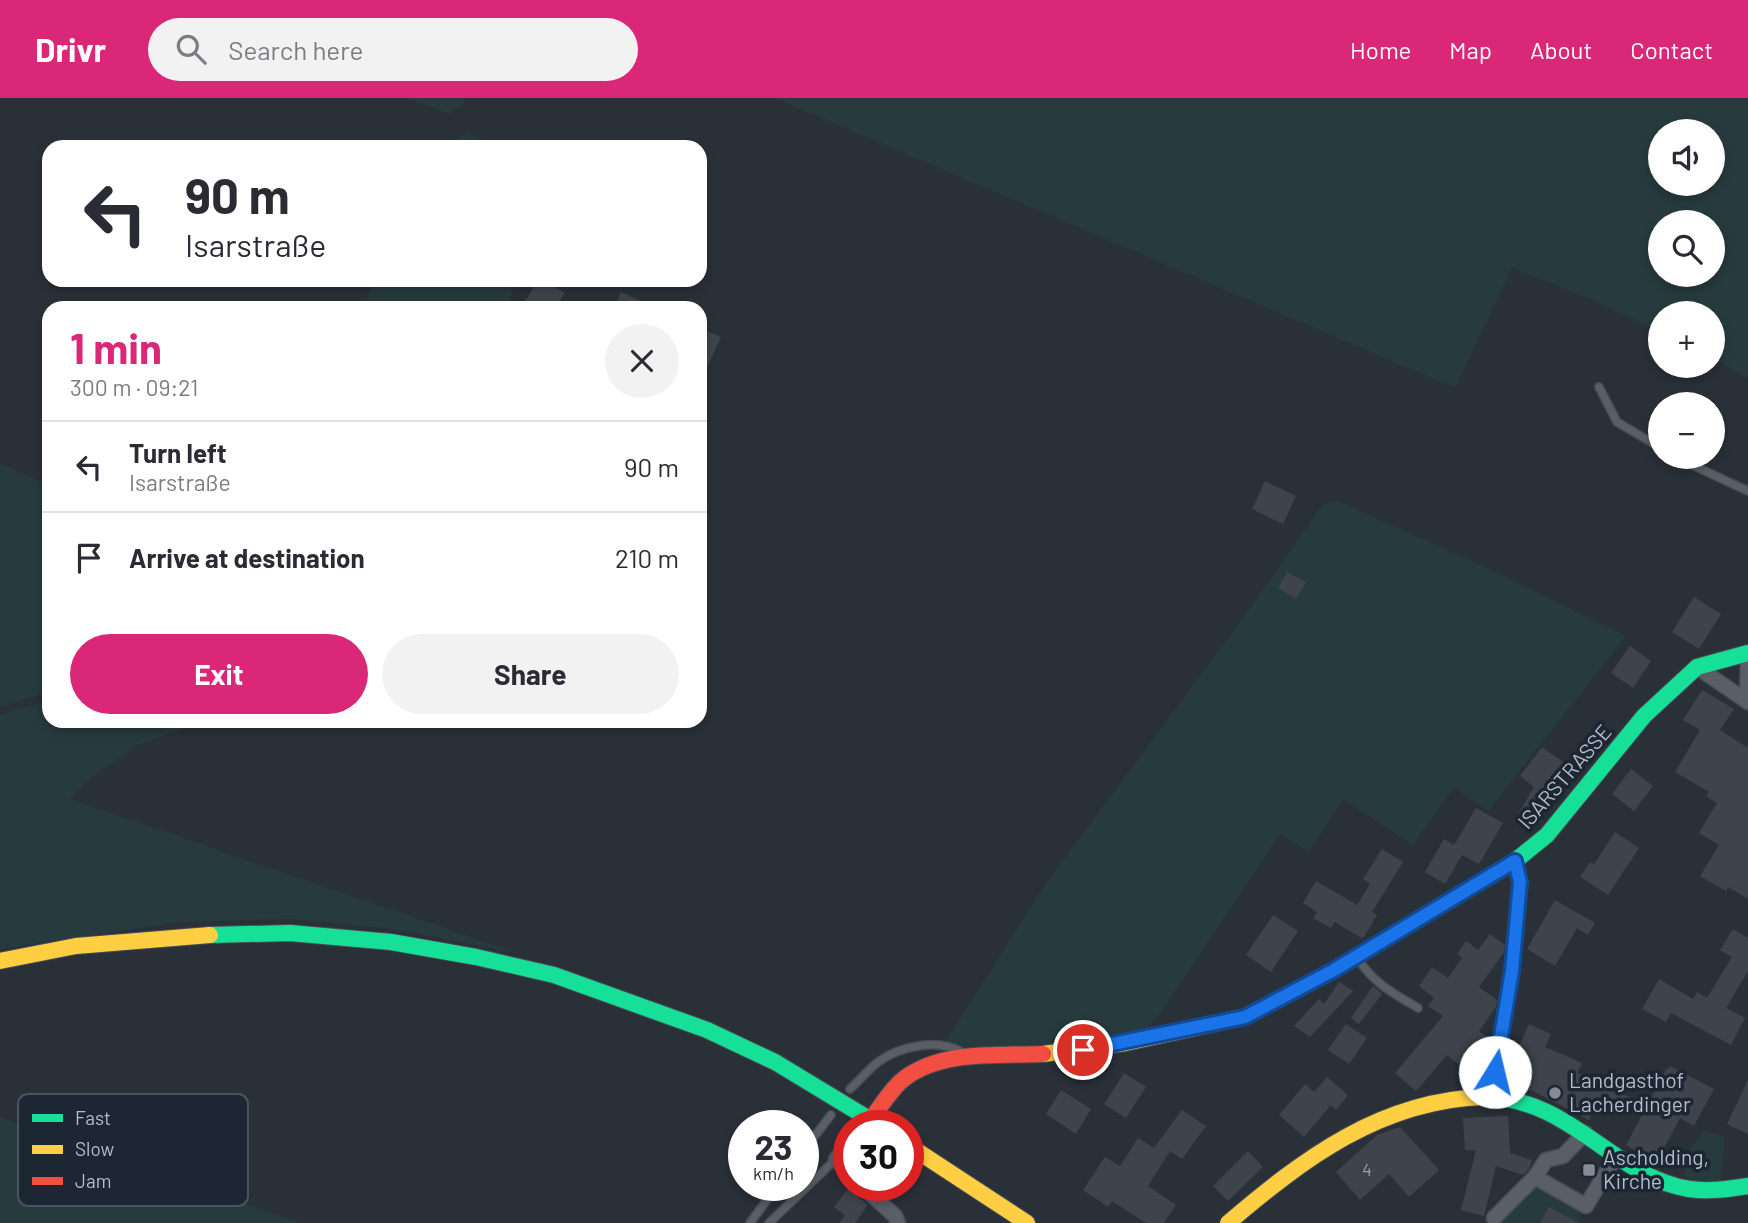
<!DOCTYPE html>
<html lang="en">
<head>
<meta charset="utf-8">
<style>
  :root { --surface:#fff; --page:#f2f2f3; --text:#2b2b33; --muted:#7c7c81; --line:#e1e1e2; --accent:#db2777 }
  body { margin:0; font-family:Barlow,sans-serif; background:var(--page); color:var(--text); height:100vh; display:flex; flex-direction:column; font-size:26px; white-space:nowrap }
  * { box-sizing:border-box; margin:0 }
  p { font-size:23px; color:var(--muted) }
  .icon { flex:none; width:38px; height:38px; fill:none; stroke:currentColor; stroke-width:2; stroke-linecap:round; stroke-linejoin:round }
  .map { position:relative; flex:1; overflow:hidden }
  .side { position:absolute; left:42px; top:203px; width:665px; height:427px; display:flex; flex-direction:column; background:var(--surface); border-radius:21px; box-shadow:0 4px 10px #0003 }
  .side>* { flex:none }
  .guide { position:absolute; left:42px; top:42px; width:665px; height:147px; border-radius:21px; box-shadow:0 4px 10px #0003; background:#fff; color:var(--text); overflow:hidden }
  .buttons { position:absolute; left:1648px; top:21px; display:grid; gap:14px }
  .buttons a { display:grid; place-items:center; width:77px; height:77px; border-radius:50%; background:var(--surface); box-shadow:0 4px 10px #0003; font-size:35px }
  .speed { position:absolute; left:728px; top:1012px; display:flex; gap:14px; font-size:35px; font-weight:700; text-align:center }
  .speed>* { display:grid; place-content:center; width:91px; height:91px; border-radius:50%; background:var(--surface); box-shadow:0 4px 10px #0003; line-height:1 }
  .speed small { font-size:18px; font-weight:400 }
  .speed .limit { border:10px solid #d22; background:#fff; color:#111 }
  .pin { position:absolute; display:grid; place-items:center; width:60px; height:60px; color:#fff; margin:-30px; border:4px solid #fff; border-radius:50%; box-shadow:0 2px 7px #0007 }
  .me { position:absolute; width:77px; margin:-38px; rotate:9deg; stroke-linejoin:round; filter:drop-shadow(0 0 5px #0008) }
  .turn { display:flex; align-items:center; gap:24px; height:147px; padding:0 28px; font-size:32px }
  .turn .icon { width:91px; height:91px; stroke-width:2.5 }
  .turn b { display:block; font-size:49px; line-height:60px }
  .round { display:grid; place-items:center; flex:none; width:74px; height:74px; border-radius:37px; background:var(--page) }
  .summary { display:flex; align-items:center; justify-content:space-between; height:119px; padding:0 28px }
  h1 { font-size:42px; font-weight:700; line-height:52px; color:var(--accent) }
  .primary-button { display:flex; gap:14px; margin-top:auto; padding:14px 28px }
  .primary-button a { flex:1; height:80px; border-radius:42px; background:var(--accent); color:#fff; font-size:28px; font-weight:700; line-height:80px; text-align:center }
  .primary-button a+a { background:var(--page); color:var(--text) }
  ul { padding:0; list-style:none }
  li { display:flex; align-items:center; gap:21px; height:91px; padding:0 28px; border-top:2px solid var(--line) }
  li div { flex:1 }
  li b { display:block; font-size:26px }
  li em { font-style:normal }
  header { display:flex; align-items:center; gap:42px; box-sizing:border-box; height:98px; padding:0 35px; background:var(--accent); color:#fff }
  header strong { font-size:33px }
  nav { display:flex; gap:38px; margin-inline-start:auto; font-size:24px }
  .search { width:490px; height:63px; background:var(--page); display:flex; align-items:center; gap:18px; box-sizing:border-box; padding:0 24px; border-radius:38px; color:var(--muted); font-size:26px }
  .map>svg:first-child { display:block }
  .green { fill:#273a3e; fill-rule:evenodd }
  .building { fill:#3f444c }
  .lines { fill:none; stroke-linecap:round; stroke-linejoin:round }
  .lane-casing { stroke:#484c55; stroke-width:10 }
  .street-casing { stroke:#484c55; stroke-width:17 }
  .fast-casing { stroke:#484c55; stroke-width:18 }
  .slow-casing { stroke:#484c55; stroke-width:18 }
  .jam-casing { stroke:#484c55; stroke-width:18 }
  .lane { stroke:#5a5e66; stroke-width:7 }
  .street { stroke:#5a5e66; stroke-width:14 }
  .fast { stroke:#16e098; stroke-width:16 }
  .slow { stroke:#ffcf43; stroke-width:16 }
  .jam { stroke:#f24e42; stroke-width:16 }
  .route-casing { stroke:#114b97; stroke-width:18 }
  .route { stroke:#1a73e8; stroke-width:12 }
  .poi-dot { fill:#848b96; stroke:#1d2633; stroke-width:2.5 }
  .labels { text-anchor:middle; stroke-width:7; stroke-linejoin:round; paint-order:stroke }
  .number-label { font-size:18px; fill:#979eaa }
  .street-label { font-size:21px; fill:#b4bcc9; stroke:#1d2633 }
  .poi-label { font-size:21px; fill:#b4bcc9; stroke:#1d2633; text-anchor:start }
  .key { fill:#1d2633; stroke:#4a5360; stroke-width:2 }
  .key-label { font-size:19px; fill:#b4bcc9 }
</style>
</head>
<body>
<header>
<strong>Drivr</strong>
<div class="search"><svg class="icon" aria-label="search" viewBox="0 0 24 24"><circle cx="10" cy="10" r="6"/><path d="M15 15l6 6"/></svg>Search here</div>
<nav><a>Home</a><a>Map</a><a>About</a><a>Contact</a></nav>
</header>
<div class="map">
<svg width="1748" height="1125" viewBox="0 0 1748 1125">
  <rect width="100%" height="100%" fill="#2a3038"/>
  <g class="green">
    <polygon points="406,0 465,0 463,6 448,16"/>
    <path d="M775 0H1748V280L1713 262V215H1661V234L1587 200 1512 170 1455 290ZM1661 33H1713V86H1661ZM1661 124H1713V177H1661Z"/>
    <polygon points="468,36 506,49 451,49 459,39"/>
    <polygon points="376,182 517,182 506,210 362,210"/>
    <polygon points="0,366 49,387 49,594 0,609"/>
    <polygon points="1329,404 1340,404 1477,465 1626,538 1488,713 1454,689 1413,747 1343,701 1309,754 1280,736 1159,917 1144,933 1122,940 976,953 946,943 1044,788 1237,528 1322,408"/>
    <polygon points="49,602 49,623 205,623 138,647 91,680 70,701 520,856 392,831 291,821 179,824 0,851 0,617"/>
    <polygon points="0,1019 301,1125 0,1125"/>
    <polygon points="1704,1033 1725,1038 1720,1086 1690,1084 1684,1075 1687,1055"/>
    <polygon points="1534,1084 1580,1110 1579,1125 1497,1125"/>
  </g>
  <g class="building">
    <polygon points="538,182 543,182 565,195 555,210 521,210"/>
    <polygon points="621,194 656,210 614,210"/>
    <polygon points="700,230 721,239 700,284"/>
    <polygon points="1265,383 1296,398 1283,426 1252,411"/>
    <polygon points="1287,474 1306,484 1296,501 1278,490"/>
    <polygon points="1694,499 1721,516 1699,551 1672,534"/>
    <polygon points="1630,548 1651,563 1633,590 1611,575"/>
    <polygon points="1702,592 1734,611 1720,632 1748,650 1748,801 1728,789 1726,793 1700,778 1719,747 1699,735 1717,705 1706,698 1709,694 1675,674 1700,632 1683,622"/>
    <polygon points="1542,649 1570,669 1538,712 1543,716 1536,728 1518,716 1534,689 1520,678"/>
    <polygon points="1631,671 1653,688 1634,713 1612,696"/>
    <polygon points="1476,710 1503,725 1479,766 1462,757 1445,786 1425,774 1444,741 1454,747"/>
    <polygon points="1615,734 1639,750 1608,797 1580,779 1590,764 1594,766"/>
    <polygon points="1382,751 1403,764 1372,814 1377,817 1364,839 1361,840 1335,824 1331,830 1313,820 1317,814 1303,805 1316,783 1357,807 1370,786 1363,781"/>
    <polygon points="1555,802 1595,825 1588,837 1577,830 1555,868 1527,851"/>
    <polygon points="1273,817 1298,833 1271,874 1246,857"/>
    <polygon points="1733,831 1748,840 1748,873 1726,910 1745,920 1731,947 1671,915 1666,924 1642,911 1659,881 1693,901 1697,894 1707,900 1732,859 1720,852"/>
    <polygon points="1490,836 1505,847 1504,854 1479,889 1497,902 1496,909 1479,933 1489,940 1476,959 1483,966 1473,978 1447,957 1416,993 1395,975 1443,918 1428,908 1434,900 1419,888 1432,869 1448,880 1462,860 1457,856 1466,843 1478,852"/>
    <polygon points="1339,884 1353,893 1310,939 1294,928 1319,901 1324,906"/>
    <polygon points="1373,888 1382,896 1359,926 1351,920"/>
    <polygon points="1346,926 1367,940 1349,966 1328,952"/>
    <polygon points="1529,926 1551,936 1545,949 1582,965 1577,975 1632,1000 1616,1018 1599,1001 1589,1022 1537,995 1504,983"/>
    <polygon points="1670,968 1714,991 1694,1028 1680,1020 1656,1065 1626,1047 1667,970 1669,971"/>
    <polygon points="1124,975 1146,989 1126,1020 1104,1006"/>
    <polygon points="1327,979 1348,997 1336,1012 1331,1007 1304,1039 1279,1017 1305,986 1314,994"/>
    <polygon points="1748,982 1748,1036 1727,1026"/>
    <polygon points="1061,992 1091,1011 1076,1036 1046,1016"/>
    <polygon points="1182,1012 1206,1028 1182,1061 1170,1053 1148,1088 1176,1107 1164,1125 1146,1125 1112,1103 1108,1109 1083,1092 1105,1059 1120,1068 1138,1040 1154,1050"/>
    <polygon points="1508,1018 1510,1055 1532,1062 1529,1071 1523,1077 1496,1068 1484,1118 1461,1112 1476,1052 1465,1052 1463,1020"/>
    <polygon points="1400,1029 1439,1072 1409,1099 1389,1076 1360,1102 1336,1074 1377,1037"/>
    <polygon points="1248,1053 1263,1069 1228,1103 1213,1088"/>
    <polygon points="848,1091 868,1107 855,1125 839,1125 845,1117 834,1109"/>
    <polygon points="1549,1109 1579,1125 1540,1125"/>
  </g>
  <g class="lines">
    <g class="lane-casing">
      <g id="lane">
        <polyline points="1599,289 1617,324 1661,350"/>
        <polyline points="1675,359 1748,393"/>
        <path d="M1359 862C1373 885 1396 897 1418 910"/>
        <path d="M850 991C859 983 868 972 878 964 900 948 938 940 962 954"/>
        <polyline points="803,1053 831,1017"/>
        <polyline points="750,1125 778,1087"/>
        <polyline points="769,1125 836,1061"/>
      </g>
    </g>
    <g class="street-casing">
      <g id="street">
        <polyline points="1697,569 1748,604"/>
        <polyline points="1747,602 1748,566"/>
        <polyline points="1491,999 1512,873 1520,784 1515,763"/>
        <polyline points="849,1048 836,1061 849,1074"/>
        <polyline points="1535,1079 1586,1108 1616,1058"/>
        <polyline points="861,1087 895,1118 898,1125"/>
        <polyline points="1494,1120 1535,1079 1546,1062 1563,1058 1585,1035"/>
      </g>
    </g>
    <g class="fast-casing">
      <g id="fast">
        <polyline points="1442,807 1515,763 1547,737 1644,618 1697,569 1748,555"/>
        <polyline points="210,837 290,835 391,844 476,859 554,877 707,932 775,964 879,1027"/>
        <path d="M1484 999C1570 999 1614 1079 1689 1091 1709 1094 1728 1091 1748 1088"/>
      </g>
    </g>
    <g class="slow-casing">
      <g id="slow">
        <polyline points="0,863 76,848 210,837"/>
        <polyline points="1043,956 1125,945 1245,919 1334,872 1442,807"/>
        <polyline points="908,1047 1027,1125"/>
        <path d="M1228 1125C1303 1061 1381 1002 1484 999"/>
      </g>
    </g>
    <g class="jam-casing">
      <path id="jam" d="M867 1027C877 1014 892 989 905 980 943 952 998 958 1043 956"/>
    </g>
    <use href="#lane" class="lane"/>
    <use href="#street" class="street"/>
    <use href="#fast" class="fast"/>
    <use href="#slow" class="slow"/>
    <use href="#jam" class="jam"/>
  </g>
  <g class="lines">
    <g class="route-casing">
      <polyline id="route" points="1083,952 1245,919 1334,872 1515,763 1520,784 1512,873 1495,974"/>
    </g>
    <use href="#route" class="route"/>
  </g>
  <g class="poi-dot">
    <circle cx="1555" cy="995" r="7"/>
    <rect x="1582" y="1065" width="14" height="14" rx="3.5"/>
  </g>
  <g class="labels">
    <g class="number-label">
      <text x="1367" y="1078">4</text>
    </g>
    <g class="street-label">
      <text transform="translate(1565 679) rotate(-49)" y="7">ISARSTRASSE</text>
    </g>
    <g class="poi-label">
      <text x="1569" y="990">Landgasthof<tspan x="1569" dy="24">Lacherdinger</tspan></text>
      <text x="1603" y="1067">Ascholding,<tspan x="1603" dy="24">Kirche</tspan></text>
    </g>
  </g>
  <rect x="18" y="996" width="230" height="112" rx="10" class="key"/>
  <rect x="32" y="1016" width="31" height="8" fill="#16e098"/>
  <rect x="32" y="1047" width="31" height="9" fill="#ffcf43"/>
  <rect x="32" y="1079" width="31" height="8" fill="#f24e42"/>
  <g class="key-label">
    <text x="75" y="1027">Fast</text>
    <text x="75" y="1058">Slow</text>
    <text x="75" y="1090">Jam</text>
  </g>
</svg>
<div class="buttons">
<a><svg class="icon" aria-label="sound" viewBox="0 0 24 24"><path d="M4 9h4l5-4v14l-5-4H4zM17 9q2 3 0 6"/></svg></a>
<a><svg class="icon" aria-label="search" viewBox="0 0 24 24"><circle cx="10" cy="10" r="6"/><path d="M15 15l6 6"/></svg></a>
<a>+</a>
<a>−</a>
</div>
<div class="speed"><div>23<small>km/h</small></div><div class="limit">30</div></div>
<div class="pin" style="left:1083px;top:952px;background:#d93025"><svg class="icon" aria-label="arrive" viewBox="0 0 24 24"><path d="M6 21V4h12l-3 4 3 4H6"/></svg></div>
<svg class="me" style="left:1495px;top:974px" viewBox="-20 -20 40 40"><circle r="19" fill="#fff"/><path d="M0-13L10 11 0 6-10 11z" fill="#1a73e8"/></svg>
<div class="guide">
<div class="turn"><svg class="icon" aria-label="left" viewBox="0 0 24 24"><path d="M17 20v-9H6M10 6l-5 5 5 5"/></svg><div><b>90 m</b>Isarstraße</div></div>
</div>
<section class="side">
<div class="summary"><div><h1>1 min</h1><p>300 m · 09:21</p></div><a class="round"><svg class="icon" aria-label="close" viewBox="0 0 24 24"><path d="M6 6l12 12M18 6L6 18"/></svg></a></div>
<ul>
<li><svg class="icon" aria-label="left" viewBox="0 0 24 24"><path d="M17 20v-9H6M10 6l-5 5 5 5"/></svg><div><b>Turn left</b><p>Isarstraße</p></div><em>90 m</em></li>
<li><svg class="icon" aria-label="arrive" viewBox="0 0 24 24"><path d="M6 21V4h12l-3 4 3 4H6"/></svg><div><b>Arrive at destination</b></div><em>210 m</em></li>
</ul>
<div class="primary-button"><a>Exit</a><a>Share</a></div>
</section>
</div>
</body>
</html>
